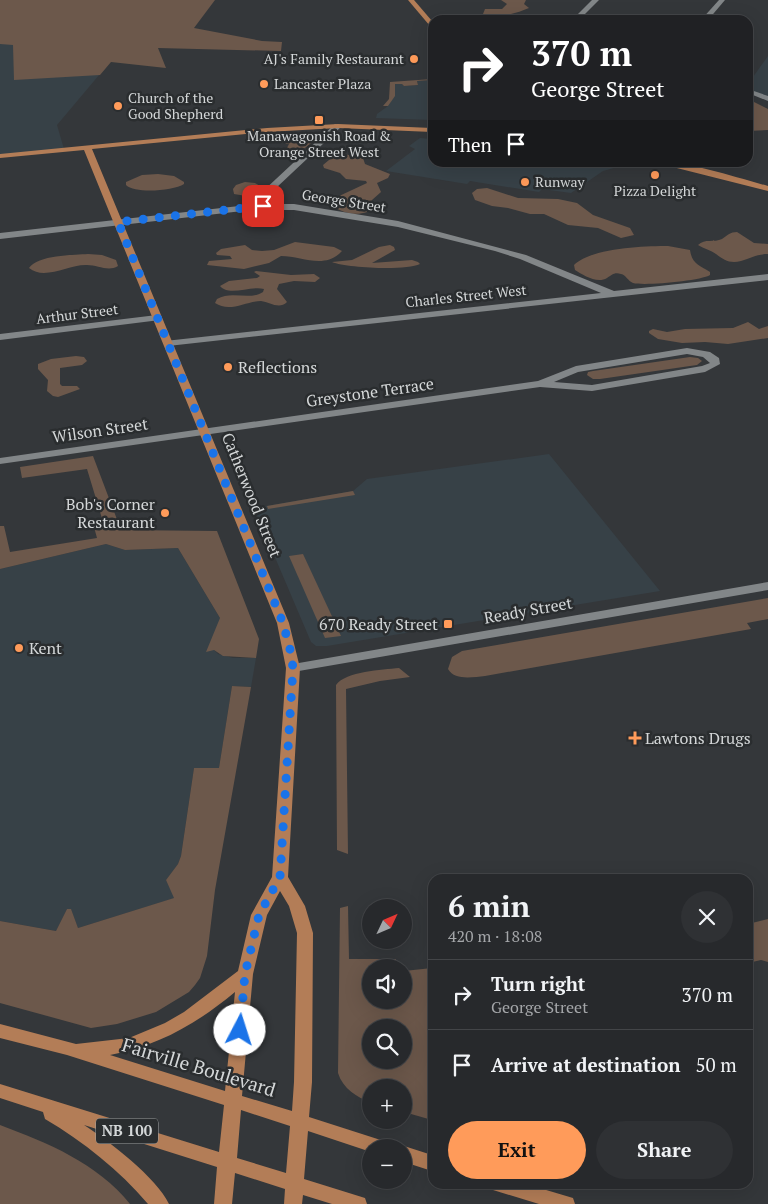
<!DOCTYPE html>
<html lang="en">
<head>
<meta charset="utf-8">
<style>
  :root { --surface:#27292c; --page:#2f3134; --text:#f1f3f6; --muted:#a4a6a9; --line:#434548; --accent:#ff9b5a }
  body { margin:0; font-family:"PT Serif",serif; background:var(--page); color:var(--text); height:100vh; display:flex; flex-direction:column; font-size:19px; white-space:nowrap }
  * { box-sizing:border-box; margin:0 }
  p { font-size:16px; color:var(--muted) }
  .icon { flex:none; width:28px; height:28px; fill:none; stroke:currentColor; stroke-width:2; stroke-linecap:round; stroke-linejoin:round }
  .map { position:relative; flex:1; overflow:hidden }
  .side { position:absolute; left:428px; top:874px; width:325px; height:315px; display:flex; flex-direction:column; background:var(--surface); border-radius:15px; box-shadow:0 5px 20px #0002,0 0 0 1px var(--line) }
  .side>* { flex:none }
  .guide { position:absolute; left:428px; top:15px; width:325px; height:152px; border-radius:15px; box-shadow:0 5px 20px #0002,0 0 0 1px var(--line); background:#202124; color:#fff; overflow:hidden }
  .needle { width:32px; rotate:46deg }
  .controls { position:absolute; left:362px; top:899px; display:grid; gap:10px }
  .controls a { display:grid; place-items:center; width:50px; height:50px; border-radius:50%; background:var(--surface); box-shadow:0 5px 20px #0002,0 0 0 1px var(--line); font-size:25px }
  .pin { position:absolute; display:grid; place-items:center; width:42px; height:42px; color:#fff; margin:-21px; border-radius:10px; box-shadow:0 2px 8px #0006 }
  .me { position:absolute; width:55px; margin:-28px; rotate:5deg; stroke-linejoin:round; filter:drop-shadow(0 0 4px #0008) }
  .turn { display:flex; align-items:center; gap:18px; height:105px; padding:0 20px; font-size:22px }
  .turn .icon { width:65px; height:65px; stroke-width:2.5 }
  .turn b { display:block; font-size:35px; line-height:42px }
  .then { display:flex; align-items:center; height:48px; padding:0 20px; background:#0003; gap:10px; font-size:19px }
  .round { display:grid; place-items:center; flex:none; width:52px; height:52px; border-radius:26px; background:var(--page) }
  .head { display:flex; align-items:center; justify-content:space-between; height:85px; padding:0 20px }
  h1 { font-size:30px; font-weight:600; line-height:38px }
  .cta { display:flex; gap:10px; margin-top:auto; padding:10px 20px }
  .cta a { flex:1; height:58px; border-radius:30px; background:var(--accent); color:#111; font-size:20px; font-weight:600; line-height:58px; text-align:center }
  .cta a+a { background:var(--page); color:var(--text) }
  ul { padding:0; list-style:none }
  li { display:flex; align-items:center; gap:15px; height:70px; padding:0 20px; border-top:1px solid var(--line) }
  li div { flex:1 }
  li b { display:block; font-size:19px }
  li em { font-style:normal }
  .map>svg:first-child { display:block }
  .built { fill:#374147 }
  .green { fill:#6c584b; fill-rule:evenodd }
  .lines { fill:none; stroke-linecap:round; stroke-linejoin:round }
  .minor { fill:#828688; fill-rule:evenodd }
  .major { fill:#b37d57; fill-rule:evenodd }
  .route { stroke:#1a73e8; stroke-width:9; stroke-dasharray:0 16.2 }
  .poi-dot { fill:#ff9b5a; stroke:#2a2d2f; stroke-width:2 }
  .labels { text-anchor:middle; stroke-width:5; stroke-linejoin:round; paint-order:stroke }
  .far-poi-label { font-size:14px; fill:#d4d7d8; stroke:#2a2d2f; text-anchor:start }
  .far-street-label { font-size:14px; fill:#d4d7d8; stroke:#2a2d2f }
  .shield { fill:#2a2d2f; stroke:#a1a4a5; stroke-width:1 }
  .shield-label { font-size:15px; font-weight:bold; fill:#d4d7d8 }
  .poi-label { font-size:16px; fill:#d4d7d8; stroke:#2a2d2f; text-anchor:start }
  .street-label { font-size:16px; fill:#d4d7d8; stroke:#2a2d2f }
  .near-street-label { font-size:19px; fill:#d4d7d8; stroke:#2a2d2f }
</style>
</head>
<body>
<div class="map">
<svg width="768" height="1204" viewBox="0 0 768 1204">
  <rect width="100%" height="100%" fill="#34373a"/>
  <g class="built">
    <polygon points="0,44 13,44 110,62 57,125 64,149 0,156"/>
    <polygon points="768,56 768,99 748,91 748,84"/>
    <polygon points="432,80 432,120 376,118 377,114 388,106 395,94 395,84 402,84 404,86 418,85 417,81"/>
    <polygon points="420,138 432,139 432,162 597,162 621,166 603,171 571,193 542,189 539,192 470,181 467,184 386,171 415,149 409,146"/>
    <polygon points="549,454 660,591 327,646 316,646 311,642 254,508 353,491 367,479"/>
    <polygon points="106,544 125,550 178,548 220,618 214,650 218,654 233,658 256,658 251,687 232,686 219,768 194,768 181,856 178,864 166,880 175,898 78,928 71,910 67,909 56,931 0,921 0,569"/>
  </g>
  <g class="green">
    <polygon points="0,0 215,0 194,28 262,41 282,42 281,51 158,48 166,68 111,62 100,75 14,80 13,45 0,44"/>
    <path d="M501 0H526L524 4 529 8C517 13 496 20 483 14L485 9H502L507 4Z"/>
    <polygon points="432,79 432,80 417,81 418,85 404,86 402,84 395,84 395,96 388,106 383,106 389,99 390,82"/>
    <polygon points="748,99 768,109 768,130 748,131"/>
    <polygon points="295,132 314,141 297,154 285,152 289,144 267,139 281,133"/>
    <path d="M344 154 363 158 365 164 390 174 388 178 377 183 381 192 372 200 367 212C356 216 342 213 333 206L332 202 337 197 367 183 366 181 346 179 340 173 324 168 323 165 335 155Z"/>
    <path d="M158 174 174 176 184 182V184C173 191 135 194 126 185V182L142 175Z"/>
    <polygon points="245,182 255,183 260,186 259,190 246,196 234,194 233,189 236,185"/>
    <polygon points="487,188 518,198 558,199 577,203 593,215 630,228 634,235 621,238 598,228 568,225 544,214 530,214 508,208 492,206 475,200 472,193 477,189"/>
    <path d="M737 232 754 243 768 244V254C757 254 751 258 741 261 730 264 724 260 716 254 711 250 704 249 698 245 705 238 714 243 722 239 728 235 730 232 737 232Z"/>
    <path d="M295 242 334 247 342 251C325 270 302 256 281 256L269 263 244 269 207 265 209 261 232 259 230 256 217 255 216 253 221 249 245 245 252 250 262 251 274 250Z"/>
    <path d="M390 245 394 247 395 250 372 263 412 260 418 262 420 264C406 271 347 268 332 262L352 260 379 247Z"/>
    <path d="M668 246 690 250C692 264 699 265 710 272V275C700 281 644 286 633 283 628 281 626 275 621 274 614 272 612 275 607 278 597 284 583 275 575 270L574 265C591 248 644 246 668 246Z"/>
    <path d="M88 254 102 255 116 260 118 266C108 272 98 265 87 265 69 264 45 281 29 268 38 255 73 255 88 254Z"/>
    <path d="M256 271 291 275 314 274 320 278 315 282 294 281 279 284 277 289 287 302C279 310 270 302 261 301 246 301 230 313 215 303L217 299C232 290 249 301 263 292L264 289C251 285 229 297 220 286L229 281 257 278 260 276 254 272Z"/>
    <polygon points="748,322 759,329 768,326 768,338 728,344 705,342 682,343 658,339 649,333 649,331 653,329 667,332 685,329 733,328"/>
    <polygon points="76,356 84,357 87,361 82,365 60,368 60,384 62,386 77,386 80,389 58,397 53,396 47,391 48,380 38,369 38,364 51,359"/>
    <polygon points="690,357 698,358 702,361 697,365 600,379 593,379 587,375 588,372 593,371"/>
    <polygon points="93,456 121,530 217,531 259,639 256,658 223,656 214,650 206,652 220,618 178,548 125,550 106,544 0,569 0,526 4,526 10,552 97,538 94,527 104,525 87,469 22,478 20,467"/>
    <polygon points="353,491 355,495 268,509 267,506"/>
    <polygon points="303,554 336,625 341,636 325,638 289,556"/>
    <path d="M768 598V619L747 623 751 629 485 676C473 677 455 681 448 669L452 657 462 651Z"/>
    <path d="M399 668 410 677 380 681 346 689 348 854 337 850 336 685C346 671 382 670 399 668Z"/>
    <polygon points="232,686 251,687 215,890 207,956 200,978 195,985 189,992 156,1012 117,1024 91,1028 0,1003 0,921 56,931 67,909 71,909 78,928 174,898 166,880 178,864 181,856 194,768 219,768"/>
    <path d="M348 906 349 959H396V967L371 968V1000H404V971L432 968V1120L404 1112V1088H371V1103C357 1097 343 1089 338 1073L340 908ZM371 1028H404V1060H371Z"/>
    <polygon points="768,919 768,962 761,960 748,963 748,924"/>
    <path d="M0 1125C48 1143 97 1163 130 1204H0Z"/>
  </g>
  <g class="lines">
    <g class="minor">
      <polygon points="592,0 599,0 579,20 572,20"/>
      <polygon points="719,0 725,0 708,20 701,20"/>
      <polygon points="748,89 768,96 768,101 748,93"/>
      <polygon points="335,124 342,126 259,204 294,204 398,221 526,255 614,291 768,274 768,280 168,346 165,345 165,341 601,293 520,259 495,251 398,227 294,210 251,210 0,239 0,233 248,205"/>
      <polygon points="157,315 162,318 160,320 0,340 0,334"/>
      <path d="M687 348 710 352 719 358 720 364 705 372 592 391 540 387 0 464V458L538 381 576 366ZM687 354 703 357 710 363 702 366 592 385 554 382 578 372Z"/>
      <polygon points="768,582 768,590 293,672 286,668 293,664"/>
    </g>
    <g class="major">
      <polygon points="408,0 414,0 432,21 432,27 430,26"/>
      <path d="M338 124 432 128V132L338 128 267 132 92 149 289 623 300 668 288 877 305 906 313 933 312 1082 309 1117 390 1143 393 1148H371V1152L308 1131 304 1179 365 1198 367 1204H332L303 1195 302 1204H284L285 1189 235 1173 232 1204H214L217 1167 84 1125C109 1141 157 1178 169 1204H148C119 1170 84 1142 45 1119L43 1112 0 1098V1084L219 1152 224 1105 67 1055 0 1038V1024L76 1044 129 1038 165 1023 184 1012 238 971 251 915 272 877 286 668 277 623 84 150 0 158V154L267 128ZM280 891 289 906 297 933 294 1082 292 1111 242 1096 253 974 267 915ZM235 992 225 1091 110 1055C158 1046 198 1023 235 992ZM241 1110 290 1126 286 1173 237 1158Z"/>
      <path d="M653 162C692 162 731 176 768 186V191Z"/>
      <polygon points="404,1146 432,1155 432,1171 404,1162 404,1148 401,1148"/>
      <polygon points="491,1184 526,1184 573,1198 575,1204 539,1204 493,1190"/>
    </g>
  </g>
  <g class="lines">
    <polyline class="route" points="240,1030 245,974 259,915 280,877 293,668 291,653 283,623 118,222 263,206"/>
  </g>
  <g class="poi-dot">
    <circle cx="414" cy="59" r="5"/>
    <circle cx="264" cy="84" r="5"/>
    <circle cx="118" cy="106" r="5"/>
    <rect x="314" y="115" width="10" height="10" rx="2.5"/>
    <circle cx="655" cy="175" r="5"/>
    <circle cx="525" cy="182" r="5"/>
    <circle cx="228" cy="367" r="5"/>
    <circle cx="165" cy="513" r="5"/>
    <rect x="443" y="619" width="10" height="10" rx="2.5"/>
    <circle cx="19" cy="648" r="5"/>
    <path d="M632.5 730.5h5v5h5v5h-5v5h-5v-5h-5v-5h5z"/>
  </g>
  <g class="labels">
    <g class="far-poi-label">
      <text x="404" y="64" text-anchor="end">AJ's Family Restaurant</text>
      <text x="274" y="89">Lancaster Plaza</text>
      <text x="128" y="103">Church of the<tspan x="128" dy="16">Good Shepherd</tspan></text>
      <text x="319" y="141" text-anchor="middle">Manawagonish Road &amp;<tspan x="319" dy="16">Orange Street West</tspan></text>
      <text x="535" y="187">Runway</text>
      <text x="655" y="196" text-anchor="middle">Pizza Delight</text>
    </g>
    <g class="far-street-label">
      <text transform="translate(344 201) rotate(9)" y="5">George Street</text>
      <text transform="translate(466 296) rotate(-6)" y="5">Charles Street West</text>
      <text transform="translate(77 314) rotate(-7)" y="5">Arthur Street</text>
    </g>
    <rect class="shield" x="96" y="1118.5" width="62" height="25" rx="4"/>
    <g class="shield-label">
      <text x="127" y="1136">NB 100</text>
    </g>
    <g class="poi-label">
      <text x="238" y="373">Reflections</text>
      <text x="155" y="510" text-anchor="end">Bob's Corner<tspan x="155" dy="18">Restaurant</tspan></text>
      <text x="438" y="630" text-anchor="end">670 Ready Street</text>
      <text x="29" y="654">Kent</text>
      <text x="645" y="744">Lawtons Drugs</text>
    </g>
    <g class="street-label">
      <text transform="translate(370 392) rotate(-8)" y="6">Greystone Terrace</text>
      <text transform="translate(100 430) rotate(-8)" y="6">Wilson Street</text>
      <text transform="translate(252 495) rotate(68)" y="6">Catherwood Street</text>
      <text transform="translate(528 610) rotate(-10)" y="6">Ready Street</text>
    </g>
    <g class="near-street-label">
      <text transform="translate(199 1067) rotate(17)" y="7">Fairville Boulevard</text>
    </g>
  </g>
</svg>
<div class="controls">
<a><svg class="needle" viewBox="-14 -14 28 28"><path d="M0-13l5 13h-10z" fill="#e53935"/><path d="M0 13l5-13h-10z" fill="#a4a6a9"/></svg></a>
<a><svg class="icon" aria-label="sound" viewBox="0 0 24 24"><path d="M4 9h4l5-4v14l-5-4H4zM17 9q2 3 0 6"/></svg></a>
<a><svg class="icon" aria-label="search" viewBox="0 0 24 24"><circle cx="10" cy="10" r="6"/><path d="M15 15l6 6"/></svg></a>
<a>+</a>
<a>−</a>
</div>
<div class="pin" style="left:263px;top:206px;background:#d93025"><svg class="icon" aria-label="arrive" viewBox="0 0 24 24"><path d="M6 21V4h12l-3 4 3 4H6"/></svg></div>
<svg class="me" style="left:240px;top:1030px" viewBox="-20 -20 40 40"><circle r="19" fill="#fff"/><path d="M0-13L10 11 0 6-10 11z" fill="#1a73e8"/></svg>
<div class="guide">
<div class="turn"><svg class="icon" aria-label="right" viewBox="0 0 24 24"><path d="M7 20v-9h11M14 6l5 5-5 5"/></svg><div><b>370 m</b>George Street</div></div>
<div class="then">Then<svg class="icon" aria-label="arrive" viewBox="0 0 24 24"><path d="M6 21V4h12l-3 4 3 4H6"/></svg></div>
</div>
<section class="side">
<div class="head"><div><h1>6 min</h1><p>420 m · 18:08</p></div><a class="round"><svg class="icon" aria-label="close" viewBox="0 0 24 24"><path d="M6 6l12 12M18 6L6 18"/></svg></a></div>
<ul>
<li><svg class="icon" aria-label="right" viewBox="0 0 24 24"><path d="M7 20v-9h11M14 6l5 5-5 5"/></svg><div><b>Turn right</b><p>George Street</p></div><em>370 m</em></li>
<li><svg class="icon" aria-label="arrive" viewBox="0 0 24 24"><path d="M6 21V4h12l-3 4 3 4H6"/></svg><div><b>Arrive at destination</b></div><em>50 m</em></li>
</ul>
<div class="cta"><a>Exit</a><a>Share</a></div>
</section>
</div>
</body>
</html>
